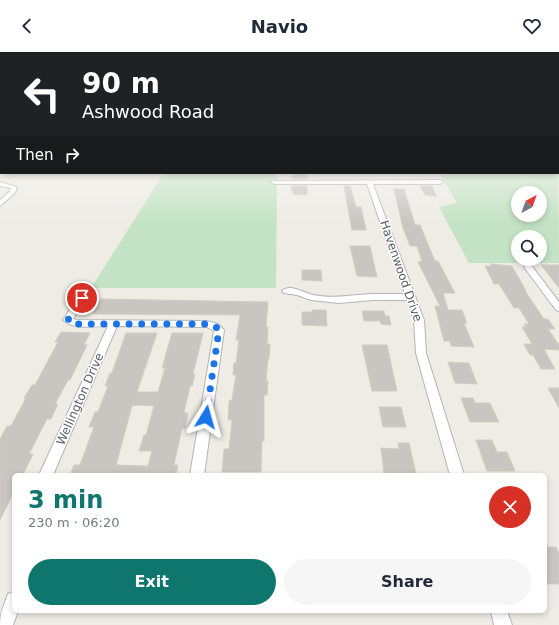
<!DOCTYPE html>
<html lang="en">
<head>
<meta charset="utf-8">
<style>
  :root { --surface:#fff; --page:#f6f6f7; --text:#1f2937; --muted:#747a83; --accent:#0f766e }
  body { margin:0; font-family:"DejaVu Sans",sans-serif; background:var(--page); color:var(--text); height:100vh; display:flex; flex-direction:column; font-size:15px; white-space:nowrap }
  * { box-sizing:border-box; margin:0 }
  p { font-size:13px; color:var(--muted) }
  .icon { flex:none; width:22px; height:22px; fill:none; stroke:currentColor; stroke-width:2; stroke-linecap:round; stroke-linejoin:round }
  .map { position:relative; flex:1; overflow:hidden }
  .details { position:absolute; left:12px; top:421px; width:535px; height:140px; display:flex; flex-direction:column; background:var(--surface); border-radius:6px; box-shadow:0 2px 6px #0003 }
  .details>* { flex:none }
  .hud { position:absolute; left:0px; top:0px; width:559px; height:122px; box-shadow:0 2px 6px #0003; background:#202124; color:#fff; overflow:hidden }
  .needle { width:26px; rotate:40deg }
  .buttons { position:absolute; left:511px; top:134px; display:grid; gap:8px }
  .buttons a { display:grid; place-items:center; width:36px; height:36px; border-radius:50%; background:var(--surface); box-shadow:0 2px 6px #0003; font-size:20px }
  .pin { position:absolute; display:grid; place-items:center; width:34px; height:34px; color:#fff; margin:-17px; border:2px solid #fff; border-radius:50%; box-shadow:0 1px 4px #0007 }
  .me { position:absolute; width:44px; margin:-22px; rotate:8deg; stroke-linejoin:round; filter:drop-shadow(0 0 3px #0008) }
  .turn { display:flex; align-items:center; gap:14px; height:84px; padding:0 16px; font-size:18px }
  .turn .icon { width:52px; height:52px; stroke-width:2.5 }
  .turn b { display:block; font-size:28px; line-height:34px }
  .then { display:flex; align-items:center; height:38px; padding:0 16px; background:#0003; gap:8px; font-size:15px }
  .round { display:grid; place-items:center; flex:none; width:42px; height:42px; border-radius:21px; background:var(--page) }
  .summary { display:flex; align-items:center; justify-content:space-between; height:68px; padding:0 16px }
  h1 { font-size:24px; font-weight:600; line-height:30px; color:var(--accent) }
  .primary-button { display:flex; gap:8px; margin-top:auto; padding:8px 16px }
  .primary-button a { flex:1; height:46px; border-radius:24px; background:var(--accent); color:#fff; font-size:16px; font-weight:600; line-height:46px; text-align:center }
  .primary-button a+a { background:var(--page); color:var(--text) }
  header { display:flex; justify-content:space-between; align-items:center; height:52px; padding:0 16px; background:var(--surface); font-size:18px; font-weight:600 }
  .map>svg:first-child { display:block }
  .green { fill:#c4e3c4; fill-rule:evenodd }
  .building { fill:#c9c6c2; stroke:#d2cdc4; fill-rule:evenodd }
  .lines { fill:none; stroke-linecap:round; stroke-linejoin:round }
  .minor-casing { stroke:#b2b5b9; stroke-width:2 }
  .minor { fill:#fff; fill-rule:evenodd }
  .route { stroke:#1a73e8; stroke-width:7; stroke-dasharray:0 12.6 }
  .labels { text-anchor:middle; stroke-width:3; stroke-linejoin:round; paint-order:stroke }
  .street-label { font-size:12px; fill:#5d6064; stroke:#fff }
</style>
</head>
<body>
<header><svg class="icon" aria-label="back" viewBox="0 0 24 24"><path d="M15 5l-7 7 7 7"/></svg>Navio<svg class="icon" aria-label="heart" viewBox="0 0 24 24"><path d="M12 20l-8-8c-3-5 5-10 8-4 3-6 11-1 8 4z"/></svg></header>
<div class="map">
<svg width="559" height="573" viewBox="0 0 559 573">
  <rect width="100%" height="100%" fill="#eeece5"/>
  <g class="green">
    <path d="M558 108 559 211H469L439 155 457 151 439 121H558ZM518 141H540V163H518ZM518 185H540V207H518Z"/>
    <polygon points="164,121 277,121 276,236 91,236"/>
  </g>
  <g class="building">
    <polygon points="293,121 307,121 307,127 292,127"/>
    <polygon points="291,134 307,134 307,143 293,142 293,138 291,138"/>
    <polygon points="344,134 350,134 356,155 361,155 366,178 352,178"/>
    <polygon points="420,134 432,134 436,144 425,143"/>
    <polygon points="394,137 404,137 415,173 420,173 435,209 438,209 455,241 443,241 448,258 462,258 467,271 464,271 474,295 451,294 450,289 444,289 435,254 440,254 418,210 422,209 417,194 410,194 403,176"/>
    <polygon points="350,194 370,194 377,225 357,224"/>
    <polygon points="491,212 512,214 526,239 525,239 544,267 548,267 555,277 548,277 559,293 559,298 544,297 555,317 541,317 533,303 530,303 524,292 532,292 522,275 526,275 524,272 529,272 519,256 514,256 499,232 494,232 485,214 492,214"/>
    <polygon points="541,213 559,213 559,236"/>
    <polygon points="302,218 321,218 322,229 302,228"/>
    <polygon points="101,247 268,250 266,275 268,275 267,292 270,292 269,307 268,307 266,329 268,329 267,343 264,343 264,389 262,389 261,420 222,420 224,397 229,397 232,368 228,368 229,349 232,348 236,323 233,323 234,311 236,311 239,288 236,288 240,263 93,262"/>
    <polygon points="312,258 326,258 327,274 302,273 302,260 312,260"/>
    <polygon points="362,259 384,259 385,264 389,264 391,273 381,272 380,269 364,269"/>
    <polygon points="61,280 90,281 84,293 87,293 70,328 68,328 55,352 58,352 51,367 47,367 29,402 33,402 23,423 14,423 14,440 0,468 0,387 7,374 11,374 26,346 24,346 32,333 35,333 58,290 55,290"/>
    <path d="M126 281H157L137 340H158L165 316H162L172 281H203L193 322H195L192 334H190L184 361H188L185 376H182L174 413H178L176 423H70L74 413H80L94 375H89L95 360H98L108 334H105L110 321H112ZM138 353 154 354 146 383H144L139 399H152L148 414 116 413 132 354Z"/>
    <polygon points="362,293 387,293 397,339 372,339"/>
    <polygon points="448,310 469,311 477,332 455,331"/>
    <polygon points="548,336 559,336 559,356"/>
    <polygon points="461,346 473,346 475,351 490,351 499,370 470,370"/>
    <polygon points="379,355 401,355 406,375 383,375"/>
    <polygon points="476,388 492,388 497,400 507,400 515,419 487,419"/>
    <polygon points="398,391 409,391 416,422 384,421 381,396 399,397"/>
    <polygon points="545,495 556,495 559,502 559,532 545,532"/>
  </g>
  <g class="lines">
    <g class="minor-casing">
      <g id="minor">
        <rect x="558" y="91" width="1" height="3"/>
        <polygon points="0,97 1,98 1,102 0,101"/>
        <path d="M272 129 440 128 443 130 440 132H373L424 268 426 301 464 423H450L416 301 414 268 407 248H372L339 251 311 248 297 243 283 241 282 239C290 231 304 241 313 243 333 247 352 243 372 242 383 242 394 242 405 242L367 132H274L271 130Z"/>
        <polygon points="0,130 17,135 15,141 0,154 0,148 10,139 11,136 0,134"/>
        <polygon points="525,213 531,213 559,250 559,259 556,258 524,215"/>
        <path d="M82 243 86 246 73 267 76 268 207 269 218 272 224 278 204 423H190L214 279 207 275 117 274 53 423H39L108 274C95 274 73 278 63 268L79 244Z"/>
        <path d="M14 540V559H18L13 573H0C0 561 4 553 8 542Z"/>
        <polygon points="491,559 507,559 512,573 494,573"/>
      </g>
    </g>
    <use href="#minor" class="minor"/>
  </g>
  <linearGradient id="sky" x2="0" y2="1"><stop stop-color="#8fc2ee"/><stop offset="0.53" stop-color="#f7f6f3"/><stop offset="1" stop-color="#f7f6f3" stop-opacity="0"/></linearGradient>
  <rect width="559" height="171" fill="url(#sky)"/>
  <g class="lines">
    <polyline class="route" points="82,246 68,268 75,272 207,272 215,274 219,278 206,365"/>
  </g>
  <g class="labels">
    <g class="street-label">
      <text transform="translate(401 219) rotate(71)" y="4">Havenwood Drive</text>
      <text transform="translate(80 347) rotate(-66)" y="4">Wellington Drive</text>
    </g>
  </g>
</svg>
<div class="buttons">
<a><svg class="needle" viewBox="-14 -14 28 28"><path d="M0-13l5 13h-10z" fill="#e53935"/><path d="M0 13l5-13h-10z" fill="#747a83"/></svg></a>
<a><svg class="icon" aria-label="search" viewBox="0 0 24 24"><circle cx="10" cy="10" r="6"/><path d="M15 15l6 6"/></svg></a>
</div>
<div class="pin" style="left:82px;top:246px;background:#d93025"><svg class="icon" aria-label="arrive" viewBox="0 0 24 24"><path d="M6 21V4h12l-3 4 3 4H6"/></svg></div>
<svg class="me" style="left:206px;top:365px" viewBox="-20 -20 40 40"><path d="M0-17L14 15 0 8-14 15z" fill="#1a73e8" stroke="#fff" stroke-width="4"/></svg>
<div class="hud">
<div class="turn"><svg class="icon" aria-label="left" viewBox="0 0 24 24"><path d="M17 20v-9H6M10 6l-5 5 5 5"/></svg><div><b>90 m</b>Ashwood Road</div></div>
<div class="then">Then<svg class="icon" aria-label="right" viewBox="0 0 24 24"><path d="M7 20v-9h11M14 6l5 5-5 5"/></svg></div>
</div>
<section class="details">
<div class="summary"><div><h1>3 min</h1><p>230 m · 06:20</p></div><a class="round" style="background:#d93025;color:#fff"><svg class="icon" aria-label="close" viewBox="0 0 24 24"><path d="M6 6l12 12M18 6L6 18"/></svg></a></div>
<div class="primary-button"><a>Exit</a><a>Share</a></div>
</section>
</div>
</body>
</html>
